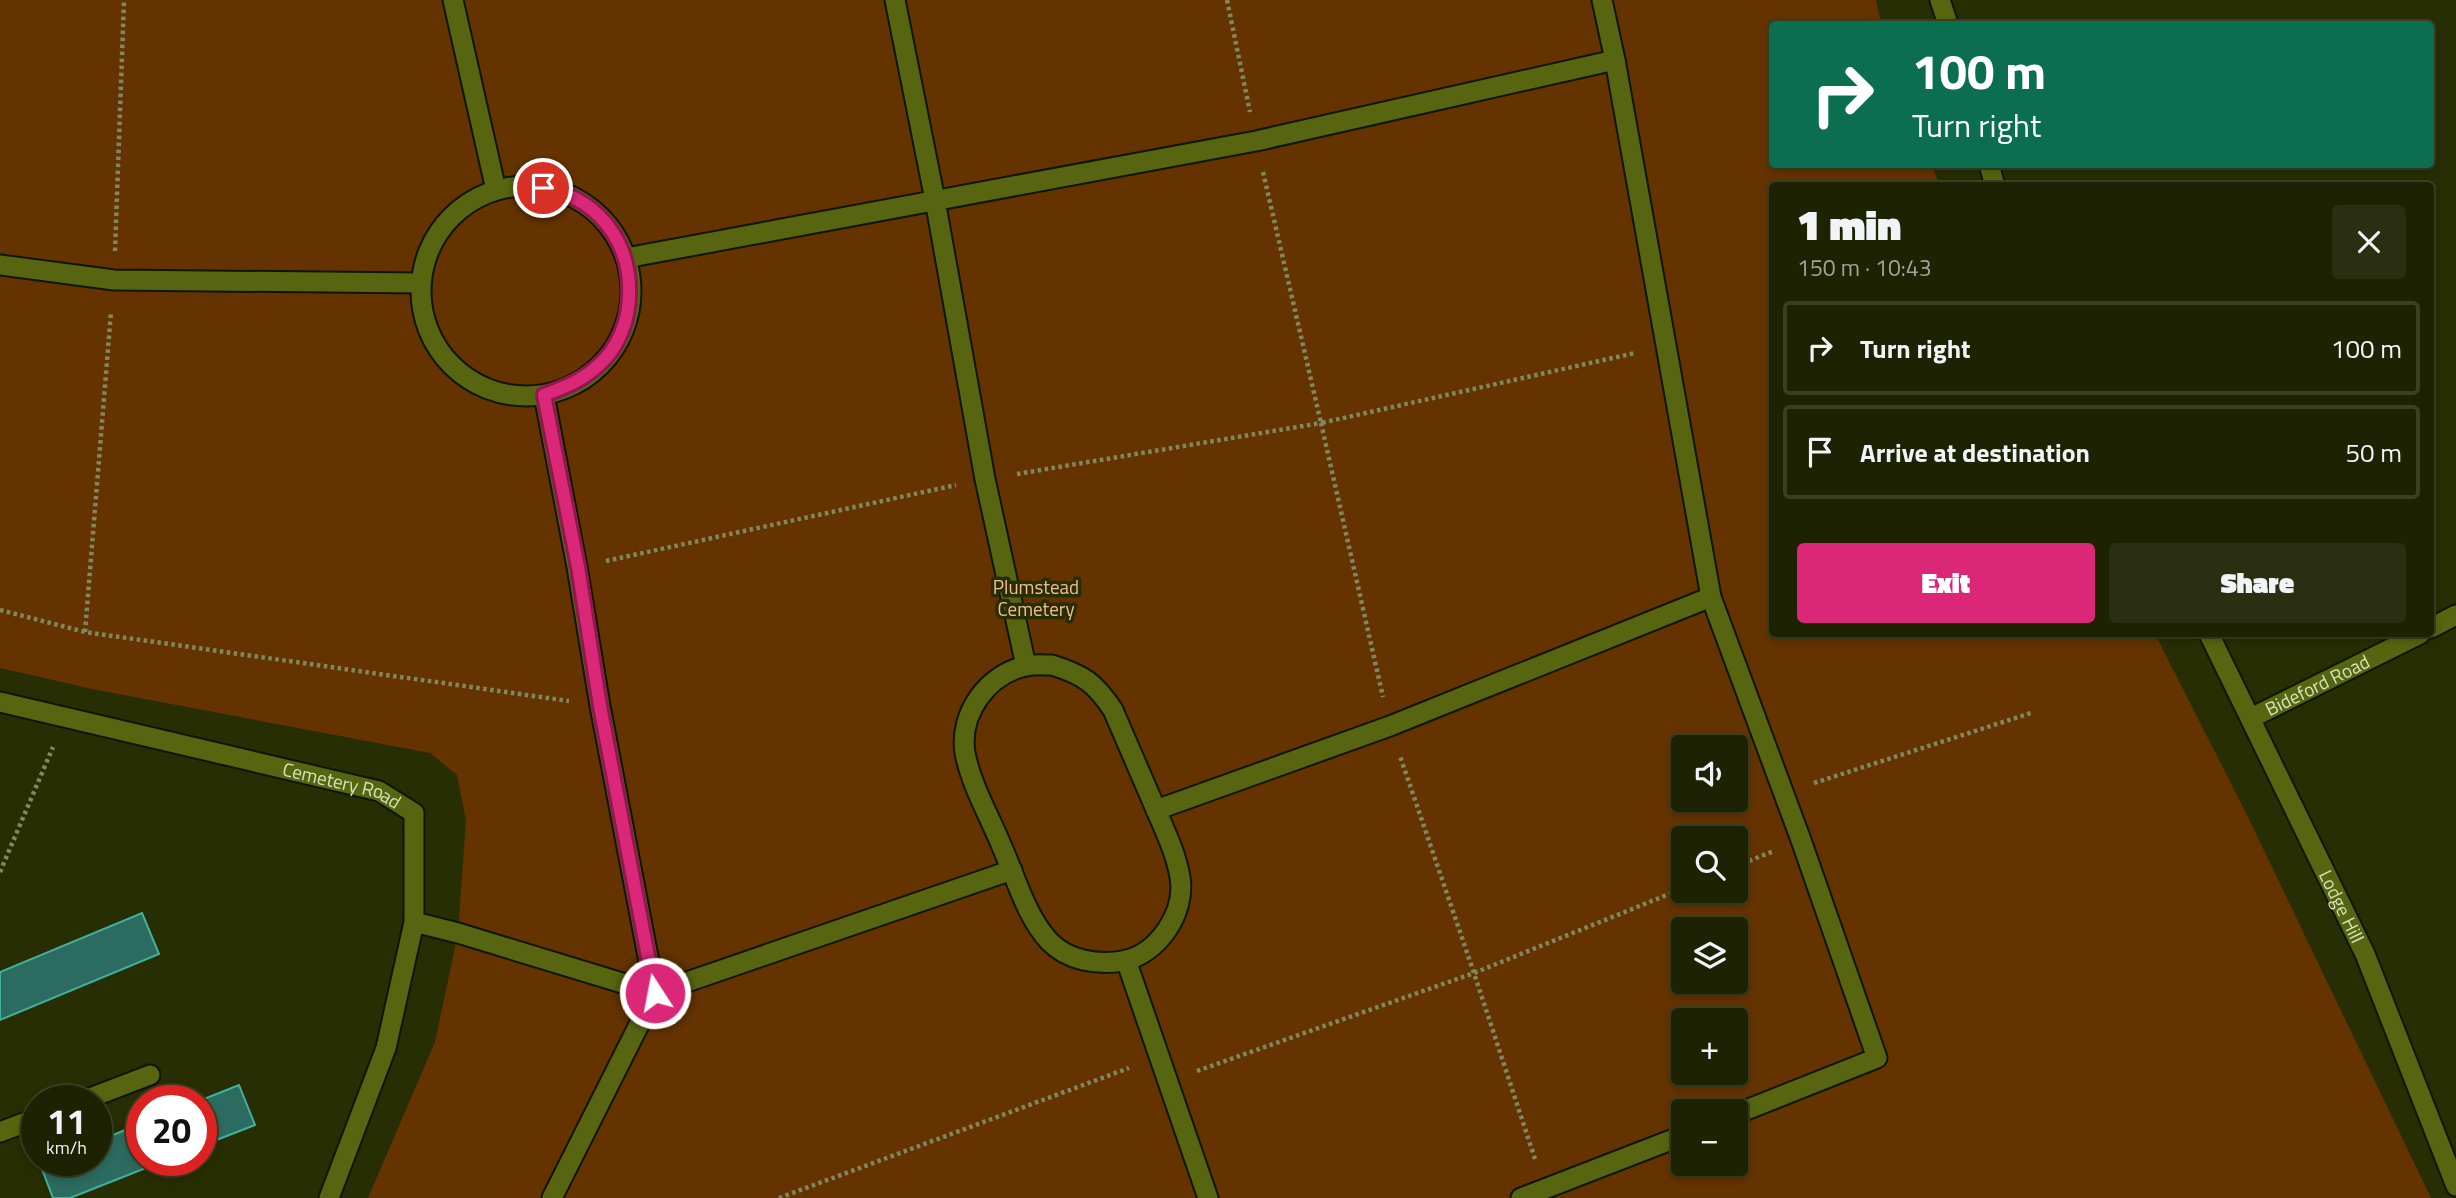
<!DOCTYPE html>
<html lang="en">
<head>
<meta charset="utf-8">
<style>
  :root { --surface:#1d2202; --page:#2a2f11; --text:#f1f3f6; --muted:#a0a499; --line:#3b3f24; --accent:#db2777 }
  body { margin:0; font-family:"Titillium Web",sans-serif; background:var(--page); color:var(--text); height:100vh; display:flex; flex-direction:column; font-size:26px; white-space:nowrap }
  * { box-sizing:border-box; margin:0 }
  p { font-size:23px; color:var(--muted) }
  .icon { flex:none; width:38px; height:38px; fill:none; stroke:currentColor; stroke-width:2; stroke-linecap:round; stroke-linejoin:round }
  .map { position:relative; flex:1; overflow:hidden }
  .drawer { position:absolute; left:1769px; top:182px; width:665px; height:455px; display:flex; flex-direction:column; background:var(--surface); border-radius:7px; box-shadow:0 4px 10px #0003,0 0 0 2px var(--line) }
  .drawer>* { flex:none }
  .guide { position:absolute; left:1769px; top:21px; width:665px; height:147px; border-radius:7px; box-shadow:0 4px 10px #0003,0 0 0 2px var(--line); background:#0b6e4f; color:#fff; overflow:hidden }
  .fabs { position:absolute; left:1671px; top:735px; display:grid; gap:14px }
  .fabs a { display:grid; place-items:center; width:77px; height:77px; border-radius:7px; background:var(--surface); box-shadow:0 4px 10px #0003,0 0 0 2px var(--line); font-size:35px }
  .speed { position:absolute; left:21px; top:1085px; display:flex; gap:14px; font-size:35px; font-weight:700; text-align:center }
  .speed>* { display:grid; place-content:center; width:91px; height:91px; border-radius:50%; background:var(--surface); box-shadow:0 4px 10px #0003,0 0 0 2px var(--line); line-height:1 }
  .speed small { font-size:18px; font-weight:400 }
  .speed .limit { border:10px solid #d22; background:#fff; color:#111 }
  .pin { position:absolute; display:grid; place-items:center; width:60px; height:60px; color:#fff; margin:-30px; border:4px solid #fff; border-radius:50%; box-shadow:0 2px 7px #0007 }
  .me { position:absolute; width:77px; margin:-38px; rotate:349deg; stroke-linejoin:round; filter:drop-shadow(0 0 5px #0008) }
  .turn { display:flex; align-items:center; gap:24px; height:147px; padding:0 28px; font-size:32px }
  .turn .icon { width:91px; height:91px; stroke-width:2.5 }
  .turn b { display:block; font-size:49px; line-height:60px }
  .round { display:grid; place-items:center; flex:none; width:74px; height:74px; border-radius:7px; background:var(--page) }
  .head { display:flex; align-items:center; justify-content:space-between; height:119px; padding:0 28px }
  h1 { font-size:42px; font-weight:800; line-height:52px }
  .cta { display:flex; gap:14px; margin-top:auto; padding:14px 28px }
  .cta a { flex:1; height:80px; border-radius:7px; background:var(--accent); color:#fff; font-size:28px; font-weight:800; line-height:80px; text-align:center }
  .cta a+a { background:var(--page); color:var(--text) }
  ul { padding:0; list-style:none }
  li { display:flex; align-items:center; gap:21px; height:94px; margin:0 14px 10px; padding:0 14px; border:4px solid var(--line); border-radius:7px }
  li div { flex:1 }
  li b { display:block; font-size:26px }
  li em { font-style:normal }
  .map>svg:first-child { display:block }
  .green { fill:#643300; fill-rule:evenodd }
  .building { fill:#2c6b5f; stroke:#41b19d; stroke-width:2 }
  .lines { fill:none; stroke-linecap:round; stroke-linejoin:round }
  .service-casing { stroke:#101500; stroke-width:23 }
  .minor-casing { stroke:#101500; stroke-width:23 }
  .path { stroke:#80885f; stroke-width:4.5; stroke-dasharray:3.5 3.5; stroke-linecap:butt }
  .service { stroke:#576510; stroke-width:19 }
  .minor { stroke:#576510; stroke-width:19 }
  .route-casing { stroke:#8e194d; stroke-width:18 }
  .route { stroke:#db2777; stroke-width:12 }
  .labels { text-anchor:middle; stroke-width:7; stroke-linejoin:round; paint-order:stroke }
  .park-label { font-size:19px; fill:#f4bd92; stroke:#272e03 }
  .street-label { font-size:19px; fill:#d7e1ba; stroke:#272e03 }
</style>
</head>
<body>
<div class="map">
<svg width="2456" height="1198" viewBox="0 0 2456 1198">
  <rect width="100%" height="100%" fill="#272e03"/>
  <path class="green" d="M0 0H1876L1881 24H1773V164L1931 165 1940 185 1773 186V634H2155L2247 815 2431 1198H368L435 1042 458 933 466 820 457 775 430 753 92 689 0 668ZM1684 747H1736V800H1684ZM1684 838H1736V891H1684ZM1684 929H1736V982H1684ZM1684 1020H1736V1073H1684ZM1684 1111H1736V1164H1684Z"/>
  <g class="building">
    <polygon points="142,913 159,954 0,1020 0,972"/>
    <polygon points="239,1085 255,1125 201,1146 201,1101 199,1101"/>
    <polygon points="142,1123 142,1160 166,1160 70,1198 53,1198 40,1164 49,1160 96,1160 96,1142"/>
  </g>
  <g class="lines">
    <g class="service-casing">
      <g id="service">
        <polyline points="453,0 496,190"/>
        <polyline points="895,0 935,200 985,479 1026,666"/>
        <polyline points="1602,0 1615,60 1711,597 1801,840 1877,1058 1736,1114"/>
        <circle cx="526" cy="291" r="105"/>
        <polyline points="626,258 1256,141 1615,60"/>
        <polyline points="0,265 114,280 421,283"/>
        <polyline points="544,395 577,567 600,706 655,993 552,1198"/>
        <path d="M1052 665C1084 675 1095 683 1113 710 1128 744 1142 778 1157 812 1166 833 1176 854 1180 877 1186 913 1158 954 1123 961 1097 965 1068 961 1049 941 1026 916 1016 878 1002 847 990 817 971 785 965 753 959 714 987 674 1026 666 1034 664 1044 665 1052 665Z"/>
        <polyline points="1156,810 1390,726 1711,597"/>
        <polyline points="414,922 458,933 655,993 1012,870"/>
        <polyline points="1126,960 1208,1198"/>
        <polyline points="1521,1198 1684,1135"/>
      </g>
    </g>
    <g class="minor-casing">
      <g id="minor">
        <polyline points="1940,0 1948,24"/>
        <polyline points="1989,164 1995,186"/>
        <polyline points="2431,628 2456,615"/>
        <path id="s1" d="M2209 634 2365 954 2456 1186"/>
        <path id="s2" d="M0 702 379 791 414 813V922L386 1048 329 1198"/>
        <path id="s3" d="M2251 718 2420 634"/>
        <polyline points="82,1101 150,1075"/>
        <polyline points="0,1132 37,1118"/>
      </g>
    </g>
    <g class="path">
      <polyline points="1227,0 1250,112"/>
      <polyline points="1263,172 1321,423 1635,353"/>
      <polyline points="115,251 124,0"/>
      <polyline points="1017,474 1321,423 1383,697"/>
      <polyline points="606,561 956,485"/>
      <polyline points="0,610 85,632 569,701"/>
      <polyline points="85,632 111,312"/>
      <polyline points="1814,783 2031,713"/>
      <polyline points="1736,866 1774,851"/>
      <polyline points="0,872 53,747"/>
      <polyline points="1197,1071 1474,973 1400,756"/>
      <polyline points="1535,1159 1474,973 1684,888"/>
      <polyline points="779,1198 1129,1068"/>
    </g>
    <use href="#service" class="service"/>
    <use href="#minor" class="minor"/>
  </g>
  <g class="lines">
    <g class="route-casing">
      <path id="route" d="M543 188C606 199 638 254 627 314 624 330 615 349 603 361 584 380 568 386 544 395L578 567 600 706 655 993"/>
    </g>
    <use href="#route" class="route"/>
  </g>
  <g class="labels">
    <g class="park-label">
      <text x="1036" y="594">Plumstead<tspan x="1036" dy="22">Cemetery</tspan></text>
    </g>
    <g class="street-label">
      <text dy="7" stroke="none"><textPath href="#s3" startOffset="74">Bideford Road</textPath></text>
      <text dy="7" stroke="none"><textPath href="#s2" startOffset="352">Cemetery Road</textPath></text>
      <text dy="7" stroke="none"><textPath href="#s1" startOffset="303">Lodge Hill</textPath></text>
    </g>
  </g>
</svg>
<div class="fabs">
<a><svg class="icon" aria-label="sound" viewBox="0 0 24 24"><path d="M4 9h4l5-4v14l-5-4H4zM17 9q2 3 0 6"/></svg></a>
<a><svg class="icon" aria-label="search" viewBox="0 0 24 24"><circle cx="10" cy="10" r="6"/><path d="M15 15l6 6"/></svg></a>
<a><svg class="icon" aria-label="layers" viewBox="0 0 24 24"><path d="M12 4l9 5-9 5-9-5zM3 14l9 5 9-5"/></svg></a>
<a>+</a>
<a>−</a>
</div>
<div class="speed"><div>11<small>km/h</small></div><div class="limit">20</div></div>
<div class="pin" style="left:543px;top:188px;background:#d93025"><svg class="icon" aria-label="arrive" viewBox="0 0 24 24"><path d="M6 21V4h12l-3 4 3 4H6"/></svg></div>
<svg class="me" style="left:655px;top:993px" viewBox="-20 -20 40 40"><circle r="17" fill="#db2777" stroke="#fff" stroke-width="3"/><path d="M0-11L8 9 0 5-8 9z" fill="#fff"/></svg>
<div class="guide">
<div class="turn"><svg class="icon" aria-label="right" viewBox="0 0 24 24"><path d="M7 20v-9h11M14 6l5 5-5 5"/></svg><div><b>100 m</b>Turn right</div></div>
</div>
<section class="drawer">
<div class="head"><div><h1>1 min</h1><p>150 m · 10:43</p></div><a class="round"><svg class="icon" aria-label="close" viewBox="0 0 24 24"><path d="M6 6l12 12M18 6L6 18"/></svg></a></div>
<ul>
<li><svg class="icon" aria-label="right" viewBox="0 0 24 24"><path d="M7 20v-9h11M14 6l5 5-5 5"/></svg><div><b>Turn right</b></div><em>100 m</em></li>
<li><svg class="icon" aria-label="arrive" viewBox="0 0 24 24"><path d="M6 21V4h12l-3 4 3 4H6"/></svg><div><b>Arrive at destination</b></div><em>50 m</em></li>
</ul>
<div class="cta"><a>Exit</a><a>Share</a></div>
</section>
</div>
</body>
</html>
